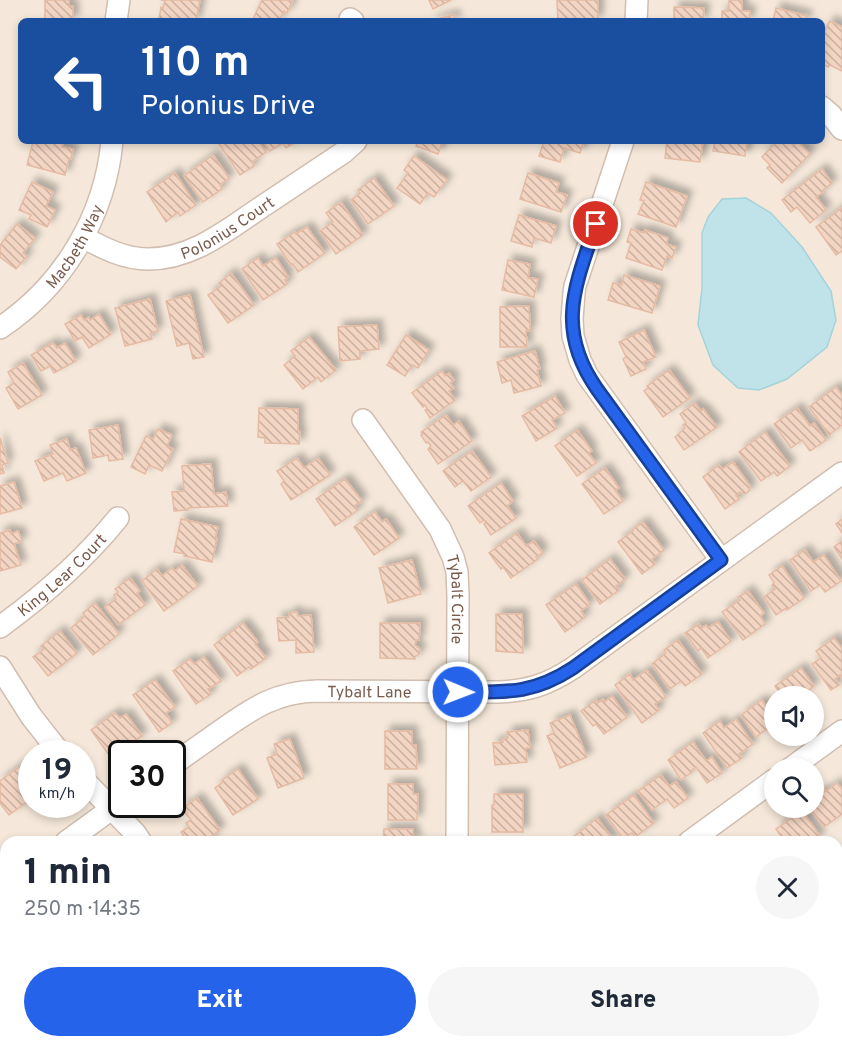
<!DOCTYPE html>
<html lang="en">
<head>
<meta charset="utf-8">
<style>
  :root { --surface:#fff; --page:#f6f6f7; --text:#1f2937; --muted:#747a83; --accent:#2563eb }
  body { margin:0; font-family:Overpass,sans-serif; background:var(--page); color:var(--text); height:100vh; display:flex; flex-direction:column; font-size:22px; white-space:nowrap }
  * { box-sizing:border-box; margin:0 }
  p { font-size:20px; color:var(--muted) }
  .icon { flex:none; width:33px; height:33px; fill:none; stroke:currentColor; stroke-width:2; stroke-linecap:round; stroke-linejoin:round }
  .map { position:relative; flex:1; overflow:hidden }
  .panel { position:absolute; left:0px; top:836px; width:843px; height:212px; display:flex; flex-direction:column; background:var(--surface); border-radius:18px 18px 0 0; box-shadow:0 3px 9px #0003 }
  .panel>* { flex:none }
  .hud { position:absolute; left:18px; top:18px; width:807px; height:126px; border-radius:9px; box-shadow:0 3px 9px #0003; background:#1a4fa0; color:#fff; overflow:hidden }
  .fabs { position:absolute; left:764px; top:686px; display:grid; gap:12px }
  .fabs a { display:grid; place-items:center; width:60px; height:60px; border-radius:50%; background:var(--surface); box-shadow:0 3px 9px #0003; font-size:30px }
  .speed { position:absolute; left:18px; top:740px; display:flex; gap:12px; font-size:30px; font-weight:700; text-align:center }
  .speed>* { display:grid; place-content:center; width:78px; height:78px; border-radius:50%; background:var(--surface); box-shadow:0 3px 9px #0003; line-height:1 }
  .speed small { font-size:15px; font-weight:400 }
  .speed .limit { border:3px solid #111; border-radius:9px; background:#fff; color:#111 }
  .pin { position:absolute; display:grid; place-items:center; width:51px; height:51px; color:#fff; margin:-26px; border:3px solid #fff; border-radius:50%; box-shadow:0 2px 6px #0007 }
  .me { position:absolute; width:66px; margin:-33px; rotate:91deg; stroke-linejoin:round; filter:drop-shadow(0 0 4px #0008) }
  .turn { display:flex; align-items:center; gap:21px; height:126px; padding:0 24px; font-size:27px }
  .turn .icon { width:78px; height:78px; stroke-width:2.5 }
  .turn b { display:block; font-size:42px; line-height:51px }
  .round { display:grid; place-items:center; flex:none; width:63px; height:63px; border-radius:32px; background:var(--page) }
  .headline { display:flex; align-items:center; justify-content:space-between; height:102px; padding:0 24px }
  h1 { font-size:36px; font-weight:800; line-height:45px }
  .cta { display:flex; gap:12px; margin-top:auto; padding:12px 24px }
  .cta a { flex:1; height:69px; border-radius:36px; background:var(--accent); color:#fff; font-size:24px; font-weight:800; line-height:69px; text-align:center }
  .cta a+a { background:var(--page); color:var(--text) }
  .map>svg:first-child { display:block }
  .residential { fill:#f5e8da; fill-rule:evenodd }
  .water { fill:#bfe3e8; stroke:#a5d3da; stroke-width:1.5 }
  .building { fill:url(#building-back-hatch); stroke:#e6bba3; stroke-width:1.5; filter:url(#shadow) }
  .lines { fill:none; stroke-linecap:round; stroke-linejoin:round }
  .minor-casing { stroke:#d1beb0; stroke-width:24 }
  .minor { stroke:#fff; stroke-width:21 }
  .route-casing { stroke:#184099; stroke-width:15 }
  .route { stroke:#2563eb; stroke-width:10 }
  .labels { text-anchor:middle; stroke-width:6; stroke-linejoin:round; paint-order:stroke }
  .street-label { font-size:16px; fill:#7a5c4d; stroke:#fffaf3 }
</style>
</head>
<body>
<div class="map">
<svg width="842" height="1046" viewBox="0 0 842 1046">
  <defs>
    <pattern id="building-back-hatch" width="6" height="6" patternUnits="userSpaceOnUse" patternTransform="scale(1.5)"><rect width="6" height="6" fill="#f3d5c3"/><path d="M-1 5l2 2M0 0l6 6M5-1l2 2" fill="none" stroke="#cab0a1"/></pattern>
    <filter id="shadow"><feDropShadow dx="5.5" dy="-5.5" stdDeviation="3" flood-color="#0004"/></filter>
  </defs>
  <rect width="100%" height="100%" fill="#fdf6ec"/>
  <path class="residential" d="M0 0H842V861L837 865V842H6V1041H641L645 1046H10L0 1033ZM21 21H822V141H21ZM774 696H813V735H774ZM32 753H82V804H32ZM122 753H172V804H122ZM774 768H813V807H774Z"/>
  <polygon class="water" points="746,198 771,213 802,247 831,291 836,320 827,347 787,379 759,390 738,388 713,365 698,325 702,288 702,233 708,217 722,199"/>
  <g class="building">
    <polygon points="45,0 69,0 69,6 73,6 73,21 45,21"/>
    <polygon points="161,0 200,0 196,21 175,21 159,18 161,7 163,8 165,1"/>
    <polygon points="262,0 293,0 287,13 284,11 279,21 258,21 253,19"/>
    <polygon points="429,0 451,0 433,9"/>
    <polygon points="557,0 598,0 598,20 558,21"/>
    <polygon points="729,0 742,0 742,11 750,11 749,21 722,21 722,11 729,11"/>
    <polygon points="674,7 704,8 703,21 674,21"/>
    <polygon points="776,8 807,16 806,21 773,21"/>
    <polygon points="454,15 456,21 429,21"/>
    <polygon points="830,21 842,27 842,71 830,65 828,67 822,63 822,36"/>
    <polygon points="37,141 60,141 63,142 62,147 73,149 71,159 69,158 65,175 27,165 33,142 37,143"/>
    <polygon points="224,141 258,141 266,152 252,162 254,166 240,175 219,144"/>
    <polygon points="263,141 297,141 286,148 283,143 270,151"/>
    <polygon points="418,141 443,141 438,154 416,146"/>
    <polygon points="544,141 584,141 580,153 564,148 560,162 539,156"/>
    <polygon points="667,141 703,141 700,162 665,158"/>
    <polygon points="715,141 747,141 745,156 713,151"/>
    <polygon points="777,141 790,141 793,146 797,141 810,154 782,183 767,168 770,165 762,157"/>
    <polygon points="213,155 229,178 220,185 222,189 203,202 184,176"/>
    <polygon points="414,156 447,180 434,197 428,193 420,204 397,188 408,173 404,170"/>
    <polygon points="822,169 832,183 822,191 823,192 816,197 826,210 810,223 797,207 791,212 782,200"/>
    <polygon points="175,173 196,205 180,216 178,212 166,222 147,192"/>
    <polygon points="528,173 559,183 556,192 567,195 561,212 520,199"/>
    <polygon points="374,178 394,206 368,224 351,200 360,193 358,190"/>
    <polygon points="32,182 53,192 46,206 55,210 47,227 29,219 31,215 19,210"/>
    <polygon points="646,182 687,196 676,227 638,214 644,201 640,200"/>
    <polygon points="341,202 363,235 336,254 320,231 333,222 326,213"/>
    <polygon points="842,208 842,251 836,255 816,227"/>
    <polygon points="519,215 556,226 551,243 534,238 532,247 511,241"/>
    <polygon points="17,224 35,238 23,253 27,256 16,269 0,257 0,245"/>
    <polygon points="307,227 325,253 298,272 293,264 291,265 277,244 295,232 296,234"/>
    <polygon points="631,229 644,233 645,230 668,238 666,244 676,247 672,258 667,256 662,270 626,258 631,243 627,242"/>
    <polygon points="258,258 263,266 276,258 288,277 285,280 287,284 263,300 242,269"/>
    <polygon points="508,260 530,264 528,278 538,279 534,297 502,290"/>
    <polygon points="231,273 254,305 228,323 208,295 221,286 219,283"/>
    <polygon points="624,275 660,286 652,313 608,300 613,283 622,285"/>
    <polygon points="190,295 204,357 193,359 189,343 177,346 166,301"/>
    <polygon points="150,299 158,331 150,333 152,339 125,346 115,308"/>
    <polygon points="529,306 530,331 526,331 527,347 500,347 500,307"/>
    <polygon points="99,314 111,334 89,348 82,337 75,341 65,324 81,315 84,320 89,317 90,320"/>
    <polygon points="377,325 379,349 360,351 360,359 340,361 338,327"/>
    <polygon points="644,330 656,357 643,362 646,369 631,376 623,359 626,357 619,342"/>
    <polygon points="406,335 429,350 418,368 412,365 405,376 387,365"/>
    <polygon points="309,337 336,370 321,382 318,377 303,389 284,365 295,356 291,351"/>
    <polygon points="53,343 57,348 65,343 76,361 54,373 50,366 41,371 31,355"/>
    <polygon points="535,351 540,369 537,370 541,386 514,393 511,380 502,383 497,362"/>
    <polygon points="23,363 42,395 18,409 6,388 14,383 8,372"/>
    <polygon points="669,370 690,398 663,417 644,391 648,388 647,386"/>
    <polygon points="442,371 445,376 449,373 454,380 450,383 454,388 449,391 455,400 430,418 425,410 427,409 425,405 423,407 412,393"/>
    <polygon points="836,387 842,395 842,425 829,435 809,407"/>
    <polygon points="555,396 565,413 552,420 557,428 536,441 522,416"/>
    <polygon points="695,403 701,411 703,409 717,427 684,450 675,437 685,428 683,425 686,423 680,414"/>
    <polygon points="259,408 298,409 298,431 300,431 299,444 265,443 265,438 258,437"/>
    <polygon points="797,408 810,426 814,423 826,440 810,451 802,440 791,448 774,424"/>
    <polygon points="446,415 453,425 459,421 472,441 438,464 428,449 431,446 428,442 426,443 421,435 423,434 421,432"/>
    <polygon points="118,425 123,459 109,461 108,455 93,458 89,430"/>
    <polygon points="158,429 172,435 167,446 173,449 162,471 149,465 145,474 131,467 146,436 153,439"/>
    <polygon points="577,430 592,451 588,453 596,463 577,476 555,446"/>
    <polygon points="765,432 790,466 777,476 774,472 761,481 739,452"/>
    <polygon points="0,438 8,463 2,465 4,473 0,474"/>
    <polygon points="67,439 70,450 76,448 86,473 67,481 63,473 44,481 35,461 53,454 50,445"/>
    <polygon points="472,451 491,477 471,491 463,481 455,487 443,471"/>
    <polygon points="297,458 304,468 318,458 330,475 291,500 281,484 284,481 277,471"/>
    <polygon points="733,462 750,486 749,491 745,494 740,492 736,495 739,499 725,509 703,477 719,465 722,469"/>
    <polygon points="211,464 214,494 226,492 228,506 188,508 188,510 174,511 172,492 184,491 182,466"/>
    <polygon points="605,468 619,488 615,490 623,501 604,514 582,484"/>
    <polygon points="345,479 362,501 354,506 358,510 335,526 316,499"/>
    <polygon points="14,482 22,508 0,514 0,486"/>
    <polygon points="501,483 513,501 507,506 516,518 491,535 484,524 486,523 484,520 480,523 468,506"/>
    <polygon points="375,512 382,522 386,519 399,538 374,555 354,527"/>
    <polygon points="181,519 218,527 215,538 217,538 212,562 184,556 185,554 174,552"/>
    <polygon points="842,519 842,533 836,524"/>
    <polygon points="643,522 664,550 652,559 655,564 642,574 618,542 633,531 632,530"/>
    <polygon points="10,530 11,534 18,531 22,541 14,544 21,565 0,571 0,533"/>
    <polygon points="517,533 526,546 534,541 543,553 536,557 538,559 511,578 503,567 501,569 489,553"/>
    <polygon points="842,541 842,559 834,547"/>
    <polygon points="805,550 813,562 824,555 841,581 825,592 820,585 811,591 790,560"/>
    <polygon points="610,559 625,579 616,586 619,590 600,604 582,580"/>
    <polygon points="412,560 421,594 388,603 379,568"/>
    <polygon points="182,565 198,586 164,611 142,581 157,569 162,576 172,568 175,571"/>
    <polygon points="782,566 804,598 787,610 786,608 776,615 764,597 775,589 772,585 774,583 769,575"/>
    <polygon points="130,578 140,591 137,593 145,605 118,625 105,607 116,599 114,595 118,592 115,589"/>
    <polygon points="576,584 590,604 581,611 585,617 565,632 546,605"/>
    <polygon points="748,591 764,613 760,616 765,624 743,640 722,612 740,600 738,597"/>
    <polygon points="95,603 119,634 93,655 71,628 85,616 83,613"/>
    <polygon points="297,612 298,616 311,615 314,652 296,653 296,640 279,641 277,618 289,617 289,613"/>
    <polygon points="496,614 522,614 523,653 496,651"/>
    <polygon points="718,622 731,641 708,658 701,648 698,651 685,633 699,624 702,628 706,625 708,628"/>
    <polygon points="243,623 258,642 255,644 266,658 251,669 249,667 237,676 214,645"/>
    <polygon points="380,623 420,623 419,640 416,640 415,645 420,649 419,654 415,657 415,659 380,658"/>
    <polygon points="60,631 77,653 48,676 33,657 44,649 41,646"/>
    <polygon points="834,638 842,648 842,679 840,675 835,679 839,685 831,690 812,664 821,658 816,651"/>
    <polygon points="678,640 702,674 685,686 681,681 670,689 652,664 666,653 664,650"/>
    <polygon points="204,657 221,681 208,689 211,694 196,704 173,671 190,659 194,664"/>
    <polygon points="801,668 814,686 803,694 805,696 782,696 775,686"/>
    <polygon points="647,670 666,697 655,704 659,710 642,723 615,685 630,674 633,680"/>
    <polygon points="155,680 175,707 166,713 172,723 159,732 133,695"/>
    <polygon points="612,696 627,717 604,734 596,724 593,726 581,711 596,700 598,703 603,699 605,702"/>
    <polygon points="762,700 771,713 774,711 774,728 772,725 756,737 741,715"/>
    <polygon points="115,713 120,718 126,714 142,736 125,747 128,752 122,753 122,757 114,762 91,730"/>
    <polygon points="570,715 587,757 560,768 547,736 554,733 550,723"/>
    <polygon points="736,719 753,744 739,754 742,758 727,768 703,733 720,721 724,728"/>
    <polygon points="528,730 530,748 526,748 527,762 495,765 493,743 503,742 502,739 508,738 507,732"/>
    <polygon points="385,731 412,731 412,745 416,745 417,769 385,769"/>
    <polygon points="290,739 304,778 278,788 267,758 277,754 274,744"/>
    <polygon points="693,742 706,761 712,757 722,773 707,783 696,767 691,771 692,772 681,780 668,760"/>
    <polygon points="19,767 32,785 32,798 9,815 0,803 0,781"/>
    <polygon points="238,769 258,799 233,815 215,788 223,782 222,780"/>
    <polygon points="661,775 669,786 676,782 688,798 674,808 667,799 652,810 638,791"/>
    <polygon points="837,783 842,789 842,814 824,827 809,807 813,807 813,798 824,790 825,792"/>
    <polygon points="388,784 413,784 413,794 418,794 417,820 388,820"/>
    <polygon points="494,794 523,794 523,832 492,832 492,805 494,805"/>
    <polygon points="634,795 654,823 635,837 632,833 623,839 606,815"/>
    <polygon points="197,798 220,830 210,837 213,842 188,842 181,832 189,827 186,823 191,820 182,809"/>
    <polygon points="802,811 820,836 812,842 785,842 776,829"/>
    <polygon points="597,818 615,842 573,842 571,839"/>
    <polygon points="384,829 413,829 413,838 417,838 416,842 383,842"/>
    <polygon points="0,915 6,920 6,935 0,942"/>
    <polygon points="254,1041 295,1042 295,1046 254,1046"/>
    <rect x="381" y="1041" width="35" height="5"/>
    <polygon points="488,1041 534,1041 534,1046 489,1046"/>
  </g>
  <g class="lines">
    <g class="minor-casing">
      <g id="minor">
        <polyline points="350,19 353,21"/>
        <polyline points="116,21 119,0"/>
        <polyline points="636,21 637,0"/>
        <polyline points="822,107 831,115 842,129"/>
        <polyline points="623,141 575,286 574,293 572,319 573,336 580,360 587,375 721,560"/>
        <path id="s1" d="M83 237C103 248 124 259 148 259 193 259 227 230 263 206 290 188 317 170 344 152L356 141"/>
        <path id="s2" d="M0 328C63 286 105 217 112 141"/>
        <path id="s3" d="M363 420 440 529 453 557 457 572 458 596 457 842"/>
        <path id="s4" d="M0 627C44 595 84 560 118 518"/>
        <polyline points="0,667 31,716 60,753"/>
        <path id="s5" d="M172 765C189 753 206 741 223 729 254 707 277 692 317 691L498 692C528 691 547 685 573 668L842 473"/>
        <polyline points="791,768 842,731"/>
        <polyline points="82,778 135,833 141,842"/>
        <polyline points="66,842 121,802"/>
        <polyline points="689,842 774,780"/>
        <polyline points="216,1046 216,1041"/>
        <polyline points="455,1046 455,1041"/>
      </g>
    </g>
    <use href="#minor" class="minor"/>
  </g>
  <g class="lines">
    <g class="route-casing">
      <path id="route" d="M458 692C504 692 532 695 573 668L721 560 597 389C555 329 575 286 596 224"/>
    </g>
    <use href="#route" class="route"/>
  </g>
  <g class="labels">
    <g class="street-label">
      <text dy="6" stroke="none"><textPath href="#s1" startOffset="156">Polonius Court</textPath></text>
      <text dy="6" stroke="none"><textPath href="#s2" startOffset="112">Macbeth Way</textPath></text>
      <text dy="6" stroke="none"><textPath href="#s4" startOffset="81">King Lear Court</textPath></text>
      <text dy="6" stroke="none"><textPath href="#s3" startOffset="207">Tybalt Circle</textPath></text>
      <text dy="6" stroke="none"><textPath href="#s5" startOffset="218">Tybalt Lane</textPath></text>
    </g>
  </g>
</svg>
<div class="fabs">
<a><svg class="icon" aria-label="sound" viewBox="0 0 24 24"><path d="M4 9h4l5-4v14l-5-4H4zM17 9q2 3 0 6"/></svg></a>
<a><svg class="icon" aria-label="search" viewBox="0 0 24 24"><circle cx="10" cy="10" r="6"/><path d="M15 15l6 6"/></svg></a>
</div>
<div class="speed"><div>19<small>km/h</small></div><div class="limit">30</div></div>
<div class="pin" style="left:596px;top:224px;background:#d93025"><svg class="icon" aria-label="arrive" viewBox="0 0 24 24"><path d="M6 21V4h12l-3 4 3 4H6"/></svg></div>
<svg class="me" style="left:458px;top:692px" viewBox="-20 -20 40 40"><circle r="17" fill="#2563eb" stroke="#fff" stroke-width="3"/><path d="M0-11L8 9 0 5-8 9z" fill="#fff"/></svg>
<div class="hud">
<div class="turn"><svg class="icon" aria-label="left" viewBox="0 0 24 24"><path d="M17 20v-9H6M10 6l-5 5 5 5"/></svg><div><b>110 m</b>Polonius Drive</div></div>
</div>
<section class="panel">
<div class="headline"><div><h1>1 min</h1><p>250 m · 14:35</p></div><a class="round"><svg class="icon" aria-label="close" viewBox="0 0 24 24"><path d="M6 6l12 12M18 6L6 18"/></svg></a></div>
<div class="cta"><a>Exit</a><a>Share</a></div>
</section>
</div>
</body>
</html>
